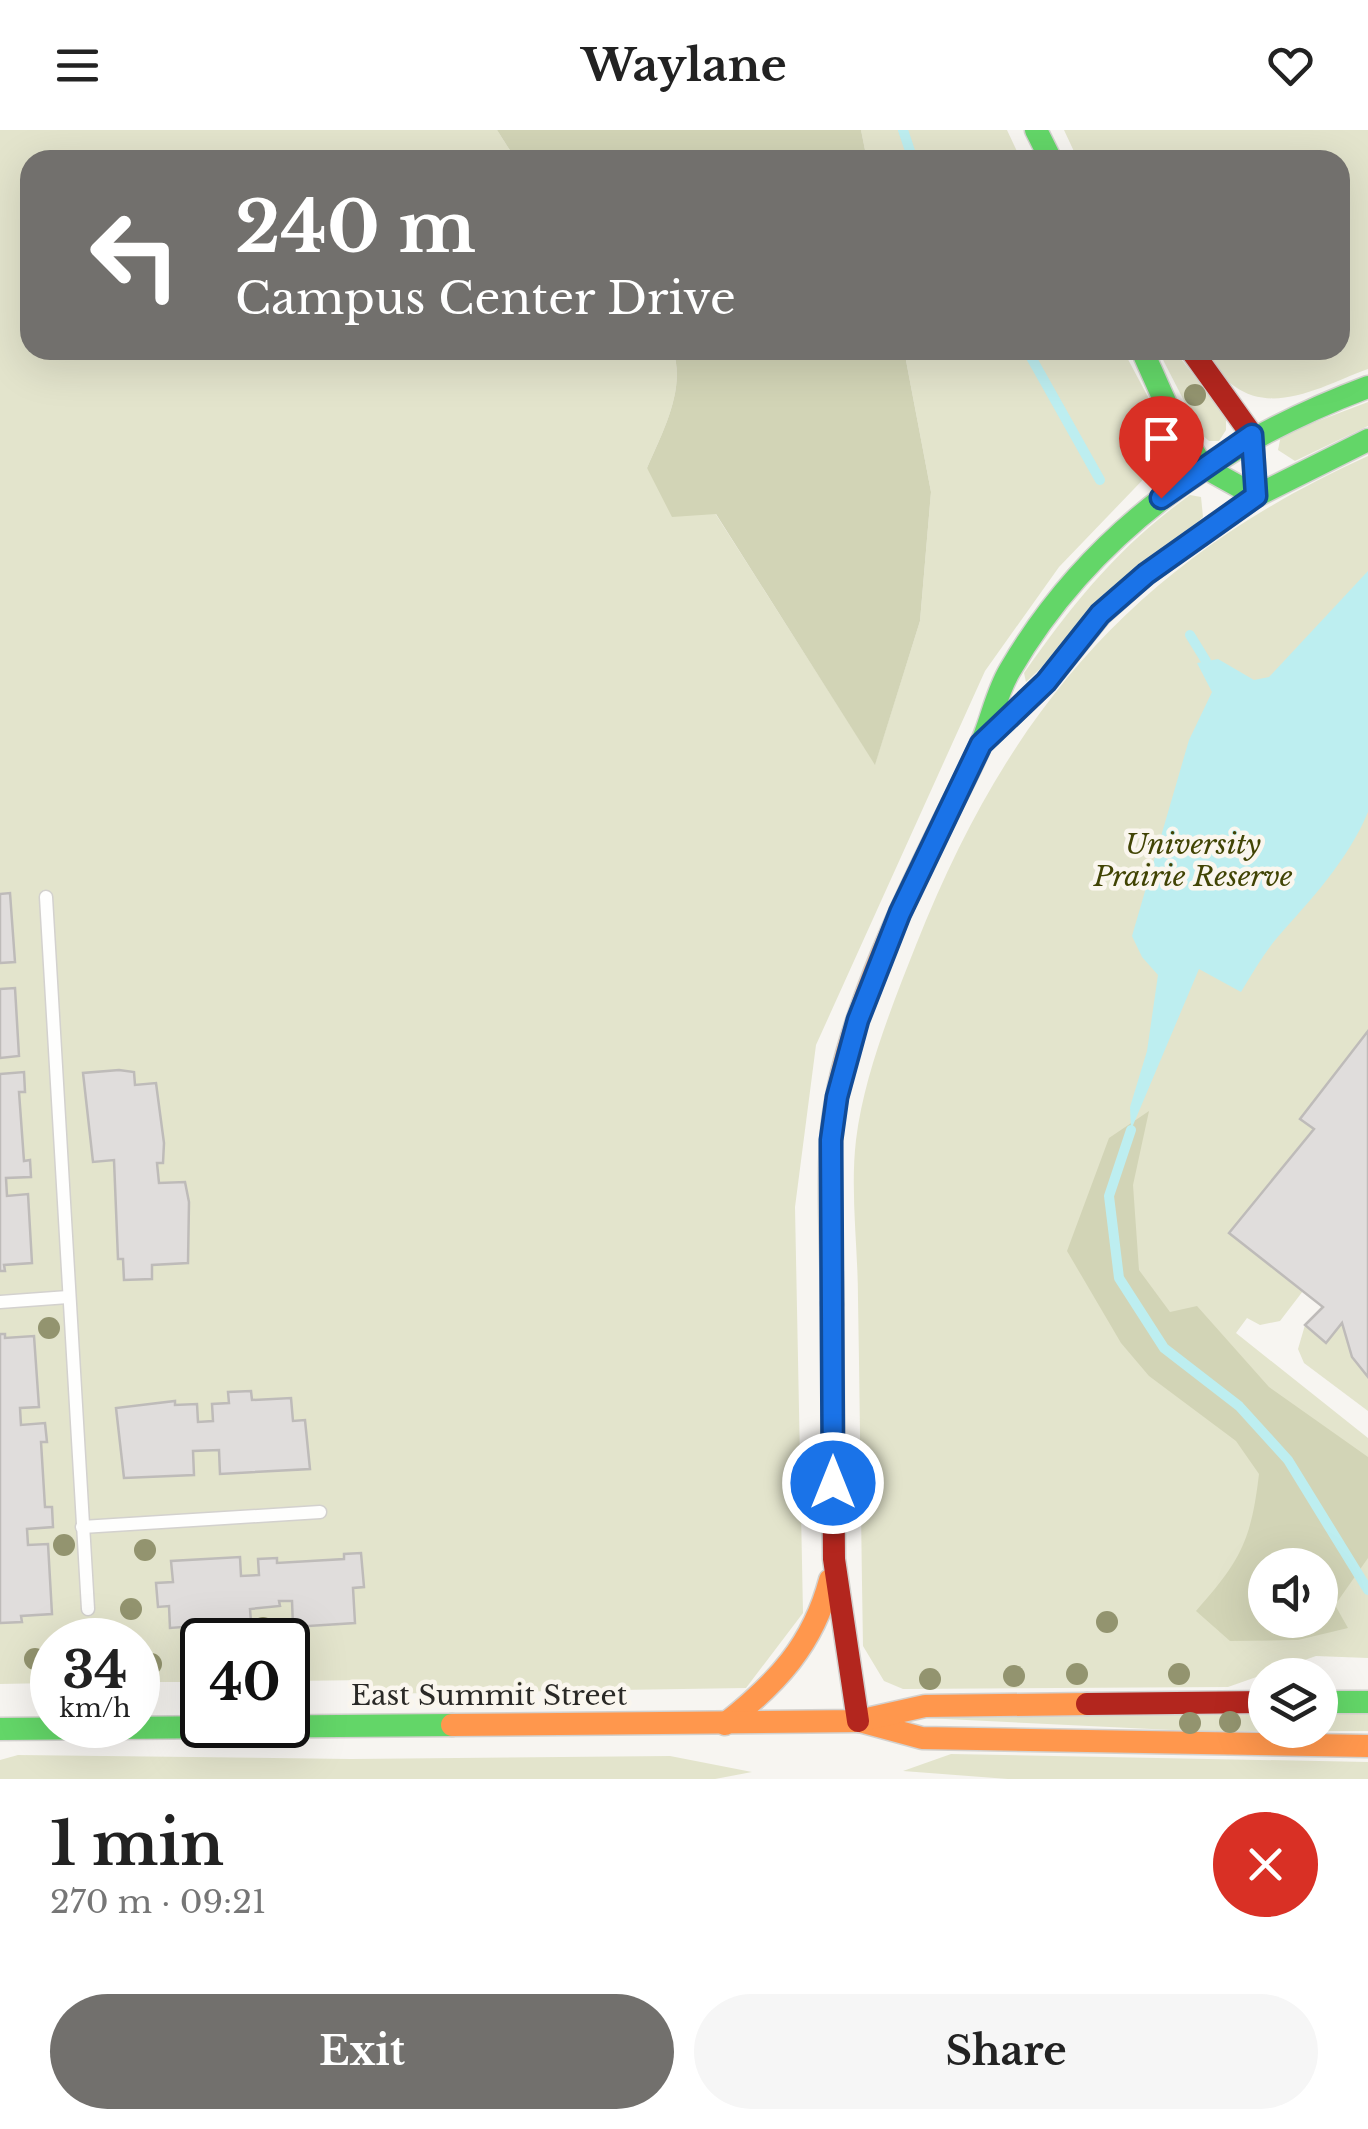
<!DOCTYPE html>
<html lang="en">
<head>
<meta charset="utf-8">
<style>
  :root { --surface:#fff; --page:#f6f6f6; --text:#222; --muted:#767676; --accent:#72706d }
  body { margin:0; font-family:"Libre Baskerville",serif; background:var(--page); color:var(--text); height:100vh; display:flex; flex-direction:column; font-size:38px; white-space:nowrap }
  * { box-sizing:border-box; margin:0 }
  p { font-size:32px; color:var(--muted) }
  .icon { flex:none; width:55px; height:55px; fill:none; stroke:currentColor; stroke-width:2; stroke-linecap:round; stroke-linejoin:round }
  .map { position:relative; height:1649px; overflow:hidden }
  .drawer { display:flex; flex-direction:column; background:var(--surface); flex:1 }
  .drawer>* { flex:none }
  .guide { position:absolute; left:20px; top:20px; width:1330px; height:210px; border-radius:30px; box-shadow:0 10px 40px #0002; background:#72706d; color:#fff; overflow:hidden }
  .controls { position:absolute; left:1248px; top:1418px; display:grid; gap:20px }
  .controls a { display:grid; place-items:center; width:90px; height:90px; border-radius:50%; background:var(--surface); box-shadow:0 10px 40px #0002; font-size:50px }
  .speed { position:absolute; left:30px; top:1488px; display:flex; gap:20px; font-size:50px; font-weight:700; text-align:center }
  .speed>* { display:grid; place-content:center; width:130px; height:130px; border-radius:50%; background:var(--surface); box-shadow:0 10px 40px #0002; line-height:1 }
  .speed small { font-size:25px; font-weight:400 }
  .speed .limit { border:5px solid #111; border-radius:15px; background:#fff; color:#111 }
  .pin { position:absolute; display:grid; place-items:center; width:85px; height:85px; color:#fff; margin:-102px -42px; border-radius:50% 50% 50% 0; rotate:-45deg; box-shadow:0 0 10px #0007 }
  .pin .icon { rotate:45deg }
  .me { position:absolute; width:110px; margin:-55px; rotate:0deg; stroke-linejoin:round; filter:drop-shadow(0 0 8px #0008) }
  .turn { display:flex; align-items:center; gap:35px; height:210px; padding:0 50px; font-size:45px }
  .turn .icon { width:130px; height:130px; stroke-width:2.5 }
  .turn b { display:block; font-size:70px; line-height:85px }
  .round { display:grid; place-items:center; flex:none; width:105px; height:105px; border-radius:52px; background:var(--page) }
  .head { display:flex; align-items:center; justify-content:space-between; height:170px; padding:0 50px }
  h1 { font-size:60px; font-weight:700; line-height:75px }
  .primary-button { display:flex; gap:20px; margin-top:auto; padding:20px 50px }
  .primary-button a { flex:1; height:115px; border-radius:60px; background:var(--accent); color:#fff; font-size:40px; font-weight:700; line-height:115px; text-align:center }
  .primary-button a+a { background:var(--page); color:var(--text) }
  header { display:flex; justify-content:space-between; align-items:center; height:130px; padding:0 50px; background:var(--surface); font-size:45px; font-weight:700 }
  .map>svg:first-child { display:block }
  .green { fill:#e3e4cc; fill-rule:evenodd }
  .forest { fill:#d2d4b6; fill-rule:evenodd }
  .water { fill:#bdeef0 }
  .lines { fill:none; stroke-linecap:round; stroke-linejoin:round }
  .stream { stroke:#bdeef0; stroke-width:10 }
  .building { fill:#e0dddc; stroke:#bebbb9; stroke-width:2.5 }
  .lane-casing { stroke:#d3d1ce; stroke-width:15 }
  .fast-casing { stroke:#d3d1ce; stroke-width:25 }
  .slow-casing { stroke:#d3d1ce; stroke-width:25 }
  .jam-casing { stroke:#d3d1ce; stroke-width:25 }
  .lane { stroke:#fefefd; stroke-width:12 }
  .fast { stroke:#63d668; stroke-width:22 }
  .slow { stroke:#ff974d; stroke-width:22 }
  .jam { stroke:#b3261e; stroke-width:22 }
  .tree { fill:#93946f }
  .route-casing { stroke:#114b97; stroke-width:25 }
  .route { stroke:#1a73e8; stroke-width:18 }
  .labels { text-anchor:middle; stroke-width:9; stroke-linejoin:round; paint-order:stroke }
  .park-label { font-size:28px; font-style:italic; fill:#414404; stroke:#faf6ee }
  .street-label { font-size:28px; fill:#2a2926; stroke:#faf6ee }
</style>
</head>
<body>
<header><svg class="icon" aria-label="menu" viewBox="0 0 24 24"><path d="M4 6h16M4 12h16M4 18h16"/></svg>Waylane<svg class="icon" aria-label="heart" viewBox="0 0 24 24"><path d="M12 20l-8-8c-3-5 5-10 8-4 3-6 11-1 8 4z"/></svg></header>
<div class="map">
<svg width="1368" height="1649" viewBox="0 0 1368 1649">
  <rect width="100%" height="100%" fill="#f7f5f1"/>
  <g class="green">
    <path d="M0 0H497L516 30H30V220H673C686 259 663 301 647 338L715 383 875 634 920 491 931 362 904 220H1123L1155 280 1166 310 1157 335 1059 437 985 541 816 915 795 1077 803 1483 746 1558 371 1564 370 1550 288 1551V1510H202V1552H138V1510H52V1553L0 1554Z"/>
    <polygon points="861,0 1007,0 1021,30 867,30"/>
    <path d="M1064 0H1368V239C1326 254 1275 286 1234 256 1222 248 1213 232 1204 220H1340V30H1078Z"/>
    <polygon points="1158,220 1174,220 1226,287 1226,300 1219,311 1209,311 1201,304"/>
    <polygon points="1368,272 1368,296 1295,331 1278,320 1281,305"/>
    <path d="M1368 326V901L1301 989 1314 999 1303 1161 1280 1191 1260 1195 1247 1188 1236 1203 1368 1308V1528L1316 1526 1228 1557 903 1559 884 1551 863 1516C861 1400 860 1284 858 1169 858 1117 850 1061 856 1010 864 945 892 876 916 815 1009 580 1136 431 1368 326ZM1265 1435H1320V1490H1265Z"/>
    <path d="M1190 365 1201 367 1203 387 1026 552 1024 543C1073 473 1120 415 1190 365Z"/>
    <polygon points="1342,1193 1352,1226 1368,1247 1368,1281 1304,1233 1298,1219 1305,1195 1326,1213"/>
    <polygon points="1320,1583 1368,1583 1368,1601 1193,1601 925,1588 1265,1584 1265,1600 1320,1600"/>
    <polygon points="951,1624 1368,1632 1368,1649 1008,1649 903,1641"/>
    <polygon points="18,1625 351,1629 670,1626 752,1642 715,1649 0,1649 0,1630"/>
  </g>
  <g class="forest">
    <polygon points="497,0 861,0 867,30 516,30"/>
    <path d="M673 220H904L931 362 920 491 875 635 716 384 672 387 647 338C663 301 686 259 673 220Z"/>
    <path d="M1149 981 1133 1055 1139 1140 1170 1182 1197 1176 1269 1257 1368 1327V1428L1335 1475 1348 1498 1298 1510 1230 1511 1196 1481C1240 1431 1251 1412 1259 1344L1236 1311 1149 1246 1121 1213 1067 1121 1109 1008ZM1265 1435H1320V1490H1265Z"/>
  </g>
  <path class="water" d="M1368 441V682C1347 732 1311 769 1276 809 1263 825 1252 844 1241 862L1199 839 1131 1000 1130 977 1147 921 1158 845 1142 827 1132 806 1189 610 1212 562 1197 533 1218 529 1254 550 1269 547Z"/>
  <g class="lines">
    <g class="stream">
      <polyline points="903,0 913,30"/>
      <polyline points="1027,220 1100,350"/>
      <polyline points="1190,505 1206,531"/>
      <polyline points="1131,1000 1109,1066 1119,1148 1164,1218 1239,1276 1288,1330 1368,1460"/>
    </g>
  </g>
  <g class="building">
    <polygon points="10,763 15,832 0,833 0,764"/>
    <polygon points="15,858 19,926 0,928 0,859"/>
    <polygon points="1368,901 1368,1247 1352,1227 1342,1193 1326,1213 1305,1195 1323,1177 1229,1103 1314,999 1300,989"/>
    <polygon points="119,940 134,942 135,955 156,953 164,1013 163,1033 157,1033 159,1053 185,1052 189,1072 188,1133 152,1135 152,1149 124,1150 123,1129 118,1129 114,1030 93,1032 83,943"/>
    <polygon points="24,942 25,962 19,962 24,1031 30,1030 31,1047 6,1048 7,1066 28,1064 32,1133 4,1135 5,1141 0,1141 0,944"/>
    <polygon points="0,1204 5,1204 5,1208 34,1206 39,1277 20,1278 21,1295 45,1293 47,1312 41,1312 45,1377 52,1377 53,1397 27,1399 28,1415 48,1414 52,1484 21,1486 22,1492 0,1493"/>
    <polygon points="251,1261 252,1270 291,1268 293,1291 305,1290 310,1339 220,1344 219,1320 193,1321 194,1345 124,1348 116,1278 175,1271 175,1275 197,1274 198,1292 213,1291 212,1274 229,1273 228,1262"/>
    <polygon points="361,1423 364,1457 353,1458 355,1493 293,1497 292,1471 279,1471 280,1476 250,1479 251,1492 170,1498 169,1476 158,1477 156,1453 173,1452 171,1431 240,1427 241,1446 259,1445 258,1429 277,1428 277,1433 344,1429 344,1424"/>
  </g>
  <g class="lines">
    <g class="lane-casing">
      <g id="lane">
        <polyline points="46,767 88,1479"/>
        <polyline points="0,1172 68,1167"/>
        <polyline points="82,1397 320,1382"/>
      </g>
    </g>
    <g class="fast-casing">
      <g id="fast">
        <polyline points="1036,0 1051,30"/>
        <polyline points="1142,220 1170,283 1202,336 1256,366"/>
        <polyline points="989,606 1046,552 1101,484 1146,444 1256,366 1368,310"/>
        <path d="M952 674C964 651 976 628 985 604 993 583 998 560 1010 540 1091 401 1219 313 1368 257"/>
        <polyline points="1320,1572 1368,1572"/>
        <polyline points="0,1599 452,1595"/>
      </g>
    </g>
    <g class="slow-casing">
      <g id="slow">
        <path d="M832 1174C832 1121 828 1066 831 1013 837 905 905 769 952 674"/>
        <polyline points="863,1592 922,1608 1368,1616"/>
        <path d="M725 1594C777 1553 813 1515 830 1450"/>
        <polyline points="452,1595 858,1591 925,1576 1087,1574"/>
      </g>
    </g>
    <g class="jam-casing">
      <g id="jam">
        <polyline points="1191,220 1252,305 1256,366"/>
        <polyline points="832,1174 834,1429 858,1591"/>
        <polyline points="1087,1574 1265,1572"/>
      </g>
    </g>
    <use href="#lane" class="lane"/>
    <use href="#fast" class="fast"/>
    <use href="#slow" class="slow"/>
    <use href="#jam" class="jam"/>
  </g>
  <g class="tree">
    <circle cx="1195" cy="265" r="11"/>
    <circle cx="49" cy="1198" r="11"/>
    <circle cx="64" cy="1415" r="11"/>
    <circle cx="145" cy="1420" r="11"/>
    <circle cx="131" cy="1479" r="11"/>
    <circle cx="1107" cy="1492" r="11"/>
    <circle cx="263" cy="1498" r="11"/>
    <circle cx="35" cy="1529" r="11"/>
    <circle cx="151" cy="1534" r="11"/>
    <circle cx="1077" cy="1544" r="11"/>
    <circle cx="1179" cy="1544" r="11"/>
    <circle cx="1014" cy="1546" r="11"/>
    <circle cx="930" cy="1549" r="11"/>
    <circle cx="1230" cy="1592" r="11"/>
    <circle cx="1190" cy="1593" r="11"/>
  </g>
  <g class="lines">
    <g class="route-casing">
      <polyline id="route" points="833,1353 831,1010 837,967 858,890 900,783 981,614 1046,552 1100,484 1146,444 1256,366 1252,305 1161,368"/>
    </g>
    <use href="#route" class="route"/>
  </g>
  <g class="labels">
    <g class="park-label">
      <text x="1193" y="724">University<tspan x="1193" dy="32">Prairie Reserve</tspan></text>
    </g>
    <g class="street-label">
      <text x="489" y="1575">East Summit Street</text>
    </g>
  </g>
</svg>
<div class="controls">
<a><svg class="icon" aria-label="sound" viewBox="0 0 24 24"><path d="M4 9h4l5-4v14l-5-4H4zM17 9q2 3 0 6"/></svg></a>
<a><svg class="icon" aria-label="layers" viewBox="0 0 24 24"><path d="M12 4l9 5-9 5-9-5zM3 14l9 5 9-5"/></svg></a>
</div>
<div class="speed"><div>34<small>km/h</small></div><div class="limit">40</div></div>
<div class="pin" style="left:1161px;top:368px;background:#d93025"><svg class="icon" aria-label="arrive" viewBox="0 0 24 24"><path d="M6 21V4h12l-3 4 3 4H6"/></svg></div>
<svg class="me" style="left:833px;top:1353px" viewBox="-20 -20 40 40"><circle r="17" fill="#1a73e8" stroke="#fff" stroke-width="3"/><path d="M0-11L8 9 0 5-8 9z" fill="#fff"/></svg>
<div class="guide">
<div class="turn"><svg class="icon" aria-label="left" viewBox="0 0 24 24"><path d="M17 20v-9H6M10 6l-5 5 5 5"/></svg><div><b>240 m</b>Campus Center Drive</div></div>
</div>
</div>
<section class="drawer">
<div class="head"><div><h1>1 min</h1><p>270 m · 09:21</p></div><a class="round" style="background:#d93025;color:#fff"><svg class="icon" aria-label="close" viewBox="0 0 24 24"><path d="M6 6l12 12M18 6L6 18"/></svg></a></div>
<div class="primary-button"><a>Exit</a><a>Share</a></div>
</section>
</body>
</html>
